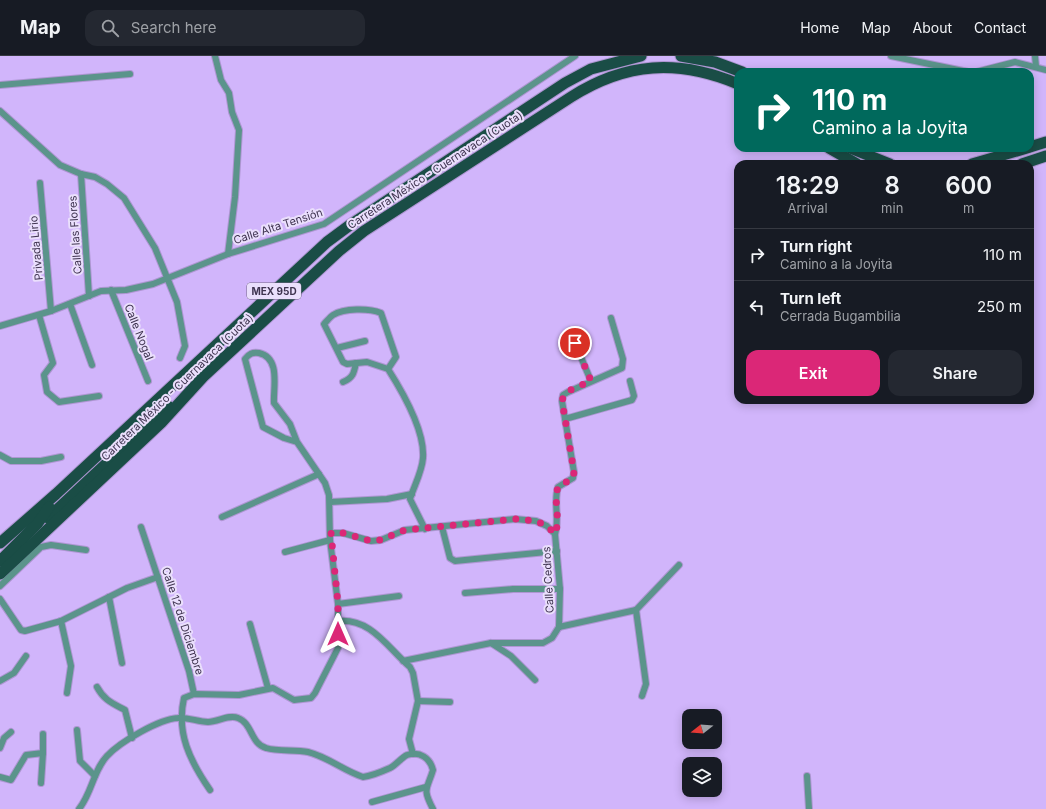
<!DOCTYPE html>
<html lang="en">
<head>
<meta charset="utf-8">
<style>
  :root { --surface:#171b24; --page:#242831; --text:#f1f3f6; --muted:#9ea1a6; --line:#363941; --accent:#db2777 }
  body { margin:0; font-family:Inter,sans-serif; background:var(--page); color:var(--text); height:100vh; display:flex; flex-direction:column; font-size:15px; white-space:nowrap }
  * { box-sizing:border-box; margin:0 }
  p { font-size:13px; color:var(--muted) }
  .icon { flex:none; width:22px; height:22px; fill:none; stroke:currentColor; stroke-width:2; stroke-linecap:round; stroke-linejoin:round }
  .map { position:relative; flex:1; overflow:hidden }
  .details { position:absolute; left:734px; top:104px; width:300px; height:244px; display:flex; flex-direction:column; background:var(--surface); border-radius:12px; box-shadow:0 2px 10px #0003 }
  .details>* { flex:none }
  .banner { position:absolute; left:734px; top:12px; width:300px; height:84px; border-radius:12px; box-shadow:0 2px 10px #0003; background:#00695c; color:#fff; overflow:hidden }
  .needle { width:26px; rotate:253deg }
  .buttons { position:absolute; left:682px; top:653px; display:grid; gap:8px }
  .buttons a { display:grid; place-items:center; width:40px; height:40px; border-radius:8px; background:var(--surface); box-shadow:0 2px 10px #0003; font-size:20px }
  .pin { position:absolute; display:grid; place-items:center; width:34px; height:34px; color:#fff; margin:-17px; border:2px solid #fff; border-radius:50%; box-shadow:0 1px 4px #0007 }
  .me { position:absolute; width:44px; margin:-22px; rotate:0deg; stroke-linejoin:round; filter:drop-shadow(0 0 3px #0008) }
  .turn { display:flex; align-items:center; gap:14px; height:84px; padding:0 12px; font-size:18px }
  .turn .icon { width:52px; height:52px; stroke-width:2.5 }
  .turn b { display:block; font-size:28px; line-height:34px }
  .eta { display:flex; justify-content:space-evenly; align-items:center; height:68px; text-align:center }
  .eta b { font-size:24px; font-weight:600; line-height:28px }
  .action { display:flex; gap:8px; margin-top:auto; padding:8px 12px }
  .action a { flex:1; height:46px; border-radius:12px; background:var(--accent); color:#fff; font-size:16px; font-weight:600; line-height:46px; text-align:center }
  .action a+a { background:var(--page); color:var(--text) }
  ul { padding:0; list-style:none }
  li { display:flex; align-items:center; gap:12px; height:52px; padding:0 12px; border-top:1px solid var(--line) }
  li div { flex:1 }
  li b { display:block; font-size:15px }
  li em { font-style:normal }
  header { display:flex; align-items:center; gap:24px; box-sizing:border-box; height:56px; padding:0 20px; background:var(--surface); border-bottom:1px solid var(--line) }
  header strong { font-size:19px }
  nav { display:flex; gap:22px; margin-inline-start:auto; font-size:14px }
  .search { width:280px; height:36px; background:var(--page); display:flex; align-items:center; gap:10px; box-sizing:border-box; padding:0 14px; border-radius:12px; color:var(--muted); font-size:15px }
  .map>svg:first-child { display:block }
  .lines { fill:none; stroke-linecap:round; stroke-linejoin:round }
  .street-casing { stroke:#ae96d2; stroke-width:8 }
  .highway-casing { stroke:#ae96d2; stroke-width:13 }
  .street { stroke:#5b948b; stroke-width:6 }
  .highway { stroke:#1a4d46; stroke-width:11 }
  .route { stroke:#db2777; stroke-width:7; stroke-dasharray:0 12.6 }
  .labels { text-anchor:middle; stroke-width:4; stroke-linejoin:round; paint-order:stroke }
  .shield { fill:#eadffc; stroke:#726784; stroke-width:1 }
  .shield-label { font-size:10px; font-weight:bold; fill:#3f3450 }
  .street-label { font-size:11px; fill:#3f3450; stroke:#eadffc }
</style>
</head>
<body>
<header>
<strong>Map</strong>
<div class="search"><svg class="icon" aria-label="search" viewBox="0 0 24 24"><circle cx="10" cy="10" r="6"/><path d="M15 15l6 6"/></svg>Search here</div>
<nav><a>Home</a><a>Map</a><a>About</a><a>Contact</a></nav>
</header>
<div class="map">
<svg width="1046" height="753" viewBox="0 0 1046 753">
  <rect width="100%" height="100%" fill="#d1b5fb"/>
  <g class="lines">
    <g class="street-casing">
      <g id="street">
        <polyline points="215,0 221,24 229,37 232,56 239,74 235,141 228,198"/>
        <polyline points="891,0 968,16"/>
        <polyline points="1035,0 1036,10"/>
        <polyline points="976,16 1015,6 1046,14"/>
        <polyline points="0,29 130,18"/>
        <polyline points="0,55 60,109 81,118 95,121 107,128 124,142 155,192 177,246 185,290 180,302"/>
        <polyline points="81,118 89,240"/>
        <polyline points="40,127 51,255"/>
        <polyline points="111,234 148,325"/>
        <polyline points="70,248 92,309"/>
        <polyline points="39,259 53,307 44,319 47,336 59,346 99,340"/>
        <polyline points="0,270 51,255 101,235 126,234 153,228 228,198 324,168 575,0"/>
        <polyline points="575,287 591,325"/>
        <polyline points="337,292 365,285"/>
        <path d="M388 313 396 301 381 257C369 252 344 252 333 259 330 261 327 265 324 268L343 306 347 308 367 306 388 313C402 335 425 374 423 402 422 416 414 430 410 443L425 473"/>
        <path d="M343 326C353 322 354 317 356 307"/>
        <polyline points="565,363 632,344 634,340 630,325"/>
        <polyline points="0,399 11,405 41,405 61,401"/>
        <polyline points="330,446 387,443 412,438"/>
        <polyline points="222,461 319,418"/>
        <polyline points="141,471 189,615 194,638"/>
        <polyline points="442,471 450,502 455,505 557,495"/>
        <polyline points="331,477 343,477 371,485 381,484 405,474 515,463 536,465 547,470 555,478"/>
        <polyline points="285,496 330,484"/>
        <polyline points="0,530 41,491 51,489 86,494"/>
        <polyline points="465,537 513,533 560,533"/>
        <polyline points="109,541 122,607"/>
        <polyline points="0,543 21,574 25,575 61,565 127,532 158,521"/>
        <polyline points="338,548 399,540"/>
        <polyline points="636,554 646,628 642,640"/>
        <polyline points="61,565 71,610 67,637"/>
        <path d="M338 565C371 562 387 591 410 611L413 617 418 645 409 683 413 698"/>
        <polyline points="250,568 268,632"/>
        <path d="M559 571 560 533 555 478C560 462 553 447 558 431L573 422 574 416 562 345 563 339 568 336 622 312 623 303 611 262"/>
        <polyline points="559,571 636,554 679,509"/>
        <polyline points="491,587 511,600 535,624"/>
        <polyline points="403,605 491,587 543,587 552,582 559,571"/>
        <polyline points="0,625 14,617 26,600"/>
        <path d="M97 631C104 644 112 647 125 654L132 682"/>
        <polyline points="418,645 450,646"/>
        <polyline points="77,674 80,705 95,720"/>
        <polyline points="0,692 4,682 11,676"/>
        <polyline points="43,697 43,678"/>
        <polyline points="807,720 809,753"/>
        <polyline points="0,721 11,724 26,699 43,697 41,727"/>
        <path d="M210 734C190 705 176 677 184 642L194 638 239 639 273 632 294 644 311 642 315 637 338 592V548L330 484 329 439 325 427 297 386 290 368 274 347C273 332 281 302 259 297 252 296 249 298 245 303L263 371 284 382 297 386"/>
        <polyline points="372,746 426,731"/>
        <path d="M79 753C92 737 93 715 107 700 120 686 159 663 178 662 188 661 198 666 208 666 218 666 229 658 238 662 252 667 251 688 266 692 279 696 295 693 308 696 328 701 344 715 363 721 372 720 381 716 390 712 396 709 401 702 407 699 420 695 430 702 433 714 427 734 422 732 433 753"/>
      </g>
    </g>
    <g class="highway-casing">
      <g id="highway">
        <polyline points="681,0 715,6 742,16"/>
        <polyline points="1030,91 1046,86"/>
        <polyline points="829,92 857,108"/>
        <polyline points="850,92 890,108"/>
        <polyline points="972,108 1027,92"/>
        <polyline points="1022,108 1046,100"/>
        <polyline points="48,462 168,350"/>
        <polyline points="0,487 56,438 327,186 350,169 565,27 591,13 641,0"/>
        <polyline points="0,505 38,467 49,451"/>
        <path d="M0 518 161 367 203 321 339 195 364 175 571 41C626 6 678 3 738 28"/>
      </g>
    </g>
    <use href="#street" class="street"/>
    <use href="#highway" class="highway"/>
  </g>
  <g class="lines">
    <path class="route" d="M338 578V548L331 477H343L371 485 380 484 405 474 515 463 536 465 547 470 555 478C561 462 553 447 558 431L573 422 574 416 562 345C565 333 580 330 591 325L575 287"/>
  </g>
  <g class="labels">
    <rect class="shield" x="247" y="227" width="54" height="16" rx="3"/>
    <g class="shield-label">
      <text x="274" y="239">MEX 95D</text>
    </g>
    <g class="street-label">
      <text transform="translate(435 114) rotate(-33)" y="4">Carretera México - Cuernavaca (Cuota)</text>
      <text transform="translate(278 170) rotate(-18)" y="4">Calle Alta Tensión</text>
      <text transform="translate(75 179) rotate(-94)" y="4">Calle las Flores</text>
      <text transform="translate(36 192) rotate(-95)" y="4">Privada Lirio</text>
      <text transform="translate(139 276) rotate(68)" y="4">Calle Nogal</text>
      <text transform="translate(177 331) rotate(-44)" y="4">Carretera México - Cuernavaca (Cuota)</text>
      <text transform="translate(548 524) rotate(-93)" y="4">Calle Cedros</text>
      <text transform="translate(183 565) rotate(72)" y="4">Calle 12 de Diciembre</text>
    </g>
  </g>
</svg>
<div class="buttons">
<a><svg class="needle" viewBox="-14 -14 28 28"><path d="M0-13l5 13h-10z" fill="#e53935"/><path d="M0 13l5-13h-10z" fill="#9ea1a6"/></svg></a>
<a><svg class="icon" aria-label="layers" viewBox="0 0 24 24"><path d="M12 4l9 5-9 5-9-5zM3 14l9 5 9-5"/></svg></a>
</div>
<div class="pin" style="left:575px;top:287px;background:#d93025"><svg class="icon" aria-label="arrive" viewBox="0 0 24 24"><path d="M6 21V4h12l-3 4 3 4H6"/></svg></div>
<svg class="me" style="left:338px;top:578px" viewBox="-20 -20 40 40"><path d="M0-17L14 15 0 8-14 15z" fill="#db2777" stroke="#fff" stroke-width="4"/></svg>
<div class="banner">
<div class="turn"><svg class="icon" aria-label="right" viewBox="0 0 24 24"><path d="M7 20v-9h11M14 6l5 5-5 5"/></svg><div><b>110 m</b>Camino a la Joyita</div></div>
</div>
<section class="details">
<div class="eta">
<div><b>18:29</b><p>Arrival</p></div>
<div><b>8</b><p>min</p></div>
<div><b>600</b><p>m</p></div>
</div>
<ul>
<li><svg class="icon" aria-label="right" viewBox="0 0 24 24"><path d="M7 20v-9h11M14 6l5 5-5 5"/></svg><div><b>Turn right</b><p>Camino a la Joyita</p></div><em>110 m</em></li>
<li><svg class="icon" aria-label="left" viewBox="0 0 24 24"><path d="M17 20v-9H6M10 6l-5 5 5 5"/></svg><div><b>Turn left</b><p>Cerrada Bugambilia</p></div><em>250 m</em></li>
</ul>
<div class="action"><a>Exit</a><a>Share</a></div>
</section>
</div>
</body>
</html>
